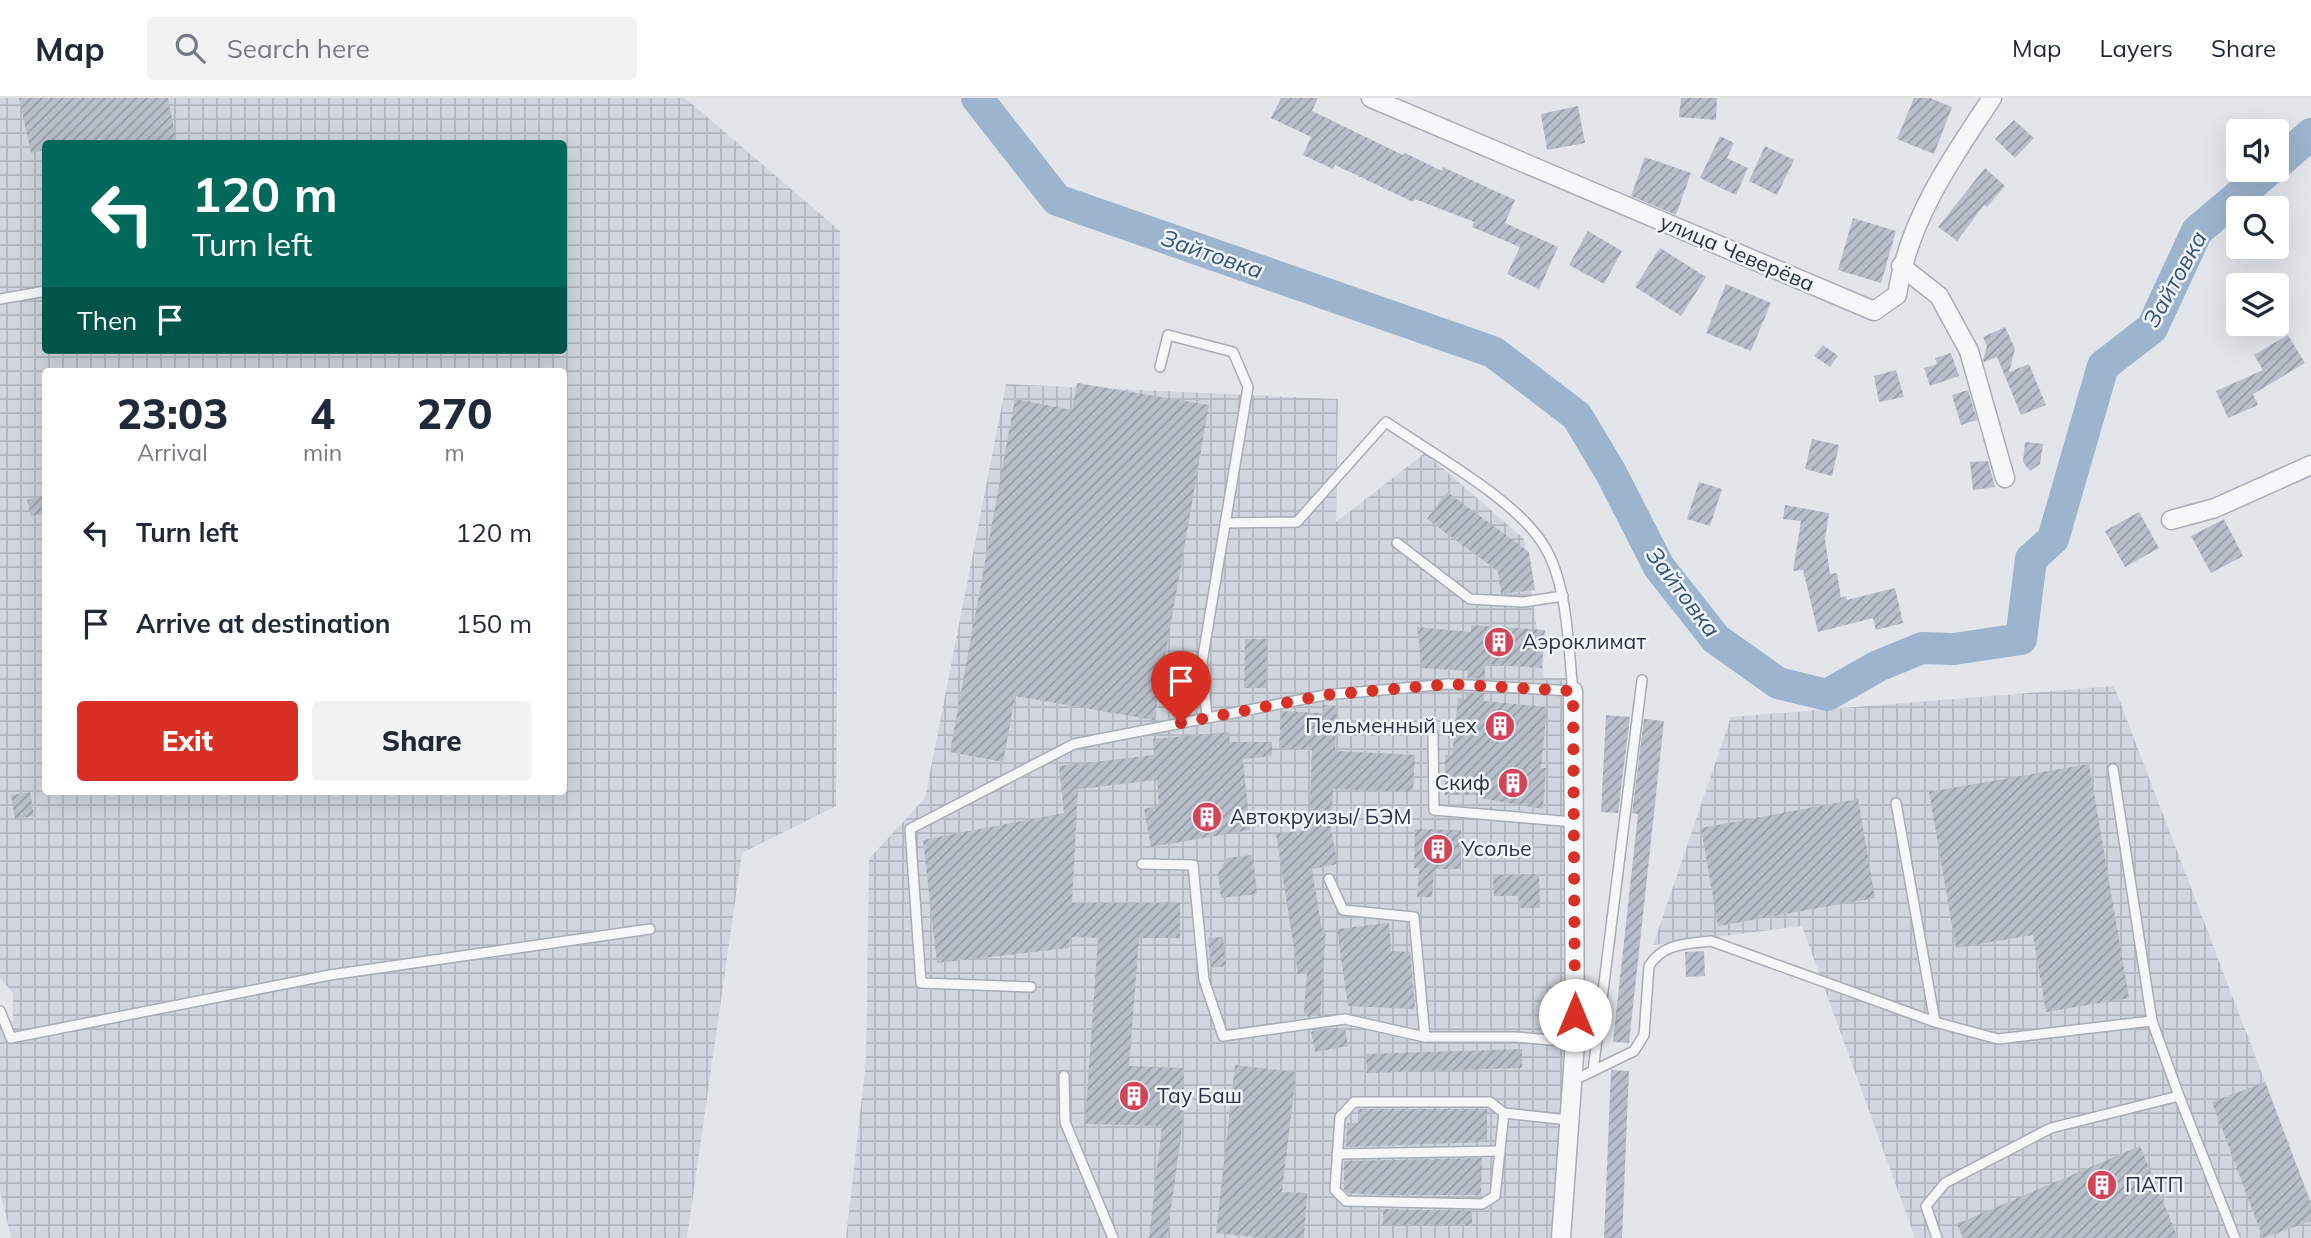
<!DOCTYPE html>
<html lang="en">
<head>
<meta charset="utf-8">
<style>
  :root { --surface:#fff; --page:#f2f2f3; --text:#1f2937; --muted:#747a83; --line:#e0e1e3; --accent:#d93025 }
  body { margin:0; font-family:Mulish,sans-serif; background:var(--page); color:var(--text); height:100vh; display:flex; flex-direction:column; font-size:26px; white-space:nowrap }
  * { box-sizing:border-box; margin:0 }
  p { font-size:23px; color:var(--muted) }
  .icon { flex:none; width:38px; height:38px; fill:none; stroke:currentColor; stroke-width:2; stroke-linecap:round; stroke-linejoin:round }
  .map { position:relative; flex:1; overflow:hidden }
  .side { position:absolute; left:42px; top:270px; width:525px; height:427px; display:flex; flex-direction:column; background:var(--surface); border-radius:7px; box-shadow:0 7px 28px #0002 }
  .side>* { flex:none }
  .hud { position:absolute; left:42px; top:42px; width:525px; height:214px; border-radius:7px; box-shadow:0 7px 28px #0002; background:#00695c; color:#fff; overflow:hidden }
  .tools { position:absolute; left:2226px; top:21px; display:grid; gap:14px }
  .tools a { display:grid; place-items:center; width:63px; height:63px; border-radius:7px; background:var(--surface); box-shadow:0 7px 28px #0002; font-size:35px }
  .pin { position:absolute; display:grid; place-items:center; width:60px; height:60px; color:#fff; margin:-72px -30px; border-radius:50% 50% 50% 0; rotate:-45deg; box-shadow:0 0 7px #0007 }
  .pin .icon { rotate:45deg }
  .me { position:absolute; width:77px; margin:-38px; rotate:0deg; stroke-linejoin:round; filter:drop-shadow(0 0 5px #0008) }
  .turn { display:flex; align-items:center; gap:24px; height:147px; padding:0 35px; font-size:32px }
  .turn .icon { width:91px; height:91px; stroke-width:2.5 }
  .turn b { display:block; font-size:49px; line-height:60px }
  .then { display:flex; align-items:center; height:66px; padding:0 35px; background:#0003; gap:14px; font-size:26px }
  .eta { display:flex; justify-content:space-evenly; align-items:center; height:119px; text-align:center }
  .eta b { font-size:42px; font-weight:800; line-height:49px }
  .action { display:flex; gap:14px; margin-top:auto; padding:14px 35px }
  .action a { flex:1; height:80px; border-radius:7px; background:var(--accent); color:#fff; font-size:28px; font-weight:800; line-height:80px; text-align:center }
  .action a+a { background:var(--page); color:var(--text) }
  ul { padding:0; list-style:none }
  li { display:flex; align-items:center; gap:21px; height:91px; padding:0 35px }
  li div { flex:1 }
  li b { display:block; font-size:26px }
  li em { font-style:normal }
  header { display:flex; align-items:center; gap:42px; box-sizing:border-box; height:98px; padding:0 35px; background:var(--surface); border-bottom:2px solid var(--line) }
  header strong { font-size:33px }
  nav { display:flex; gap:38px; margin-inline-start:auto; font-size:24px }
  .search { width:490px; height:63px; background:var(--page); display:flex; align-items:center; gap:18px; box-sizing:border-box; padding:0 24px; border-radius:7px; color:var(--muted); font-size:26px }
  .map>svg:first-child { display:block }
  .industrial { fill:url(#industrial-grid); fill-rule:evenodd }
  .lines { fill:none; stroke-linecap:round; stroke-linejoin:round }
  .river { stroke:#9cb4cd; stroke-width:32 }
  .building { fill:url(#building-hatch) }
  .lane-casing { stroke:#a7adb6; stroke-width:12 }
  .street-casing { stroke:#a7adb6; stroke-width:21 }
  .lane { stroke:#f6f7f9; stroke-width:9 }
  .street { stroke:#f6f7f9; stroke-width:18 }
  .route { stroke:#d93025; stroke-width:12; stroke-dasharray:0 21.6 }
  .labels { text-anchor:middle; stroke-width:5; stroke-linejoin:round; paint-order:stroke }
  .street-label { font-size:21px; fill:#293345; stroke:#f2f5f8 }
  .poi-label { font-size:21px; fill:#293345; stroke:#f2f5f8; text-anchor:start }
  .water-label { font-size:23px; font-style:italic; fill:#31527b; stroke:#f2f5f8 }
</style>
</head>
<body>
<header>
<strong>Map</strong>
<div class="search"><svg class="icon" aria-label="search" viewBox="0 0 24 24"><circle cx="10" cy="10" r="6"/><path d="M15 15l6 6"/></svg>Search here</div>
<nav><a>Map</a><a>Layers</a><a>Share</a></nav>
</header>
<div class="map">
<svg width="2311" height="1140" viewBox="0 0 2311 1140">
  <defs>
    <pattern id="industrial-grid" width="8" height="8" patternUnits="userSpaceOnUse" patternTransform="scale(1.75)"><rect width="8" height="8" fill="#d0d5de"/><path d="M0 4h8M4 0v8" fill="none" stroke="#b3b7c0"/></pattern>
    <pattern id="building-hatch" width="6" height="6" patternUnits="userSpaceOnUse" patternTransform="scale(1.75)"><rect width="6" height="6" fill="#b9bfca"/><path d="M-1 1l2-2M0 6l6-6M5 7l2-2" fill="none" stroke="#969ca6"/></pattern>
  </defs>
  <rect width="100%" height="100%" fill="#e2e6eb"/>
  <g class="industrial">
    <path d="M0 0H685L840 133 836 708 742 755 687 1140H11L0 1092V927L13 923V895L0 880ZM46 46H564V252H46ZM46 273H564V693H46Z"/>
    <polygon points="1006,286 1338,301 1336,424 1425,355 1524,441 1544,580 1574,580 1563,969 1553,1140 846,1140 866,963 869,761 925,700"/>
    <polygon points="2114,588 2311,1104 2311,1140 1915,1140 1802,828 1653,847 1731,619"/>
  </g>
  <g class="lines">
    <g class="river">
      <polyline points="977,0 1057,102 1493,254 1577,318 1611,375 1659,469 1716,541 1778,585 1827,597 1878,568 1922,550 1954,551 2021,541 2031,461 2053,441 2103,268 2152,230 2197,133 2269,72"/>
      <polyline points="2277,66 2311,36"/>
    </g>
  </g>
  <g class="building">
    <polygon points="19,0 168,0 177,46 101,46 101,41 78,46 46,46 46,52 31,55"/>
    <polygon points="1281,0 1318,0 1312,13 1403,57 1405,55 1442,73 1443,69 1515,102 1505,125 1558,149 1539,191 1507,176 1520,149 1472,129 1474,124 1415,101 1413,104 1335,67 1333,71 1303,57 1311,39 1271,20"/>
    <polygon points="1681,0 1717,0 1716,22 1679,19"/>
    <polygon points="1914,0 1930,0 1952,9 1934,56 1897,41"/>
    <polygon points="1578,8 1585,45 1547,52 1541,16"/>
    <polygon points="2014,22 2034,40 2015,60 1995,41"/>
    <polygon points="1720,38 1734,45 1727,60 1748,70 1736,97 1700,80"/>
    <polygon points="1765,48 1794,62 1777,97 1749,83"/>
    <polygon points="1645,59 1691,75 1676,117 1631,98"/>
    <polygon points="1985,70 2005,88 1987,109 1984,107 1957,143 1938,129"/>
    <polygon points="1853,120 1896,133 1881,185 1838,172"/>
    <polygon points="1588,133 1622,153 1604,186 1569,167"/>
    <polygon points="1660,150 1706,179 1681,218 1635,189"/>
    <polygon points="1726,186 1771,205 1751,253 1706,235"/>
    <polygon points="2005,229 2015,251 2009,274 2029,266 2046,307 2021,317 1997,259 1984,264 1983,262 1987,248 1983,239"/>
    <polygon points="2288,237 2305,265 2253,296 2258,307 2228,320 2216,293 2263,272 2254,257"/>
    <polygon points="1823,247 1838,258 1830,269 1814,258"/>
    <polygon points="1951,255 1959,278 1930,288 1924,270 1937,266 1935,260"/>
    <polygon points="1896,272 1904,299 1879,304 1874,278"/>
    <polygon points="1077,285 1209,307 1154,622 1015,598 1003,664 950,654 1015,301 1072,312"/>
    <polygon points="1968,292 1977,322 1961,327 1952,297"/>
    <polygon points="1812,341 1839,347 1832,378 1805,371"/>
    <polygon points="2025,344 2043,346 2040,366 2030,373 2023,364"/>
    <polygon points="1988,363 1995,389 1973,392 1970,364"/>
    <polygon points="1699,384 1722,391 1710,428 1687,421"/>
    <polygon points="1447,394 1529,454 1535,492 1501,496 1498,473 1427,421"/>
    <polygon points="46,397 46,415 31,418 27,402"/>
    <polygon points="1785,407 1829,415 1825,442 1830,476 1837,475 1841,500 1846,498 1847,502 1895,490 1903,525 1876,532 1873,520 1818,534 1803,472 1793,473 1801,423 1783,421"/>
    <polygon points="2139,414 2159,450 2125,469 2105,433"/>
    <polygon points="2224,421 2243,458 2211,475 2191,438"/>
    <polygon points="1471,527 1545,532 1542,570 1485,566 1485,581 1467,580 1468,573 1422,570 1417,529 1471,534"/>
    <polygon points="1245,541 1267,541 1266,590 1244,590"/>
    <polygon points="1466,594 1484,595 1484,603 1547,609 1541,670 1546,670 1543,711 1480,700 1481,697 1445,697 1445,657 1452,657 1458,600 1466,601"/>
    <polygon points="1323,607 1337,608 1335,653 1415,657 1413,694 1333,691 1331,732 1338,766 1312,771 1322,832 1326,832 1320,917 1308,919 1304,914 1307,874 1298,876 1276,736 1309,731 1312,652 1279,650 1281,613 1322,615"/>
    <polygon points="1606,617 1630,619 1618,715 1601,714"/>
    <polygon points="1644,621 1664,623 1629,945 1613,944 1638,716 1632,715"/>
    <polygon points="1229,634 1230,644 1272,644 1272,658 1243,661 1250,732 1151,749 1144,711 1159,708 1157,682 1078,691 1072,805 1180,805 1180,840 1139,840 1129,968 1184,970 1182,1029 1167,1140 1149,1140 1162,1028 1085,1026 1098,840 1070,839 1069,850 937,865 923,742 1064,715 1059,668 1154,657 1153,641"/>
    <polygon points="2089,666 2129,900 2046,914 2033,837 1956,850 1929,694"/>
    <polygon points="30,694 34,718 15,721 11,697"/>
    <polygon points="1858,701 1875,800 1718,828 1701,730"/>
    <polygon points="1415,731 1461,732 1461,771 1434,771 1432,799 1417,799 1419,770 1414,770"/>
    <polygon points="1253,757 1257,796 1221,800 1218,775 1227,760"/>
    <polygon points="1539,776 1540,810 1519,810 1518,798 1494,798 1493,777"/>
    <polygon points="1389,825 1391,853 1410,854 1415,911 1348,908 1337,831"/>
    <polygon points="1223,839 1226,868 1211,870 1208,840"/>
    <polygon points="1704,853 1705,878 1686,879 1685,854"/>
    <polygon points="1345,930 1348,948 1315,954 1311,933"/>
    <polygon points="1522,951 1522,970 1367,975 1366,956"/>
    <polygon points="1235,967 1296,974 1282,1094 1307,1095 1304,1140 1260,1140 1216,1135"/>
    <polygon points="1611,972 1629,973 1622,1140 1604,1140"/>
    <polygon points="2265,984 2311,1106 2311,1123 2263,1140 2212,1004"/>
    <polygon points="1358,1011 1487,1011 1487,1044 1346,1049 1347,1025 1358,1025"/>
    <polygon points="2140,1048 2178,1140 1963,1140 1957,1126"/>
    <polygon points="1482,1060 1481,1097 1383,1097 1347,1095 1344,1091 1344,1063"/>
    <polygon points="1383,1111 1472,1113 1472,1127 1383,1127"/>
  </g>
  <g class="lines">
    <g class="lane-casing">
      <g id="lane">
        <polyline points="0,201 46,193"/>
        <polyline points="1160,269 1168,237 1233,254 1248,289 1202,564 1207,620"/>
        <polyline points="1397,445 1470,501 1523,504 1563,498"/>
        <polyline points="1433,636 1434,712 1574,724"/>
        <polyline points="2113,671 2152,923 2179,998"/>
        <polyline points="1896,705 1935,924 1998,941 2152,923"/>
        <polyline points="1142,766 1193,767 1204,882 1223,938 1345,921 1425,939"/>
        <polyline points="1329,781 1343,812 1414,819 1425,939 1516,939 1575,944"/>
        <path d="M1031 889 921 885 910 731 1074 646 1325 597 1449 586 1573 593C1568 548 1568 485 1543 446 1515 401 1431 355 1386 324L1297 424 1225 425"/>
        <polyline points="0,913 11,940 330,877 650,831"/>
        <path d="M1593 973 1634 953 1644 937 1649 868C1663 845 1687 846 1711 843L1935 924"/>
        <polyline points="1064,978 1065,1024 1113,1140"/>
        <polyline points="1572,983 1593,973 1642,582"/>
        <polyline points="1504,1015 1495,1098 1482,1106 1346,1103 1335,1092 1340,1019 1354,1004 1490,1004 1504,1015 1569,1022"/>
        <polyline points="1337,1056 1500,1053"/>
        <polyline points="1937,1140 1926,1108 1945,1085 2051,1030 2179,998 2235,1140"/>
      </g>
    </g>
    <g class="street-casing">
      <g id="street">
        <path d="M1371 0 1874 213 1897 197C1908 123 1951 61 1992 0"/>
        <polyline points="1901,168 1939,198 1969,253 2005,380"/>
        <polyline points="2171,422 2215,410 2311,367"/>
        <polyline points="1561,1140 1575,944 1573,593"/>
      </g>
    </g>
    <use href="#lane" class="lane"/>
    <use href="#street" class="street"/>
  </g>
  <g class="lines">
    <polyline class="route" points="1181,625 1325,597 1450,586 1573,593 1575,917"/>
  </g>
  <defs>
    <g id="building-disc" transform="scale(1.575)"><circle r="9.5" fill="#d54359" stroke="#f2f5f8"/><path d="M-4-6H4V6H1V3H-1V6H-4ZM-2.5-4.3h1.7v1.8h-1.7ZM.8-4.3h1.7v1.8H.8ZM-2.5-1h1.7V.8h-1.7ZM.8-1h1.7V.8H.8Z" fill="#fff"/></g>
  </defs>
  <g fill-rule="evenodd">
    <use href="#building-disc" x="1499" y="544"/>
    <use href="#building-disc" x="1500" y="628"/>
    <use href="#building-disc" x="1513" y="685"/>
    <use href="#building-disc" x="1207" y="719"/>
    <use href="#building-disc" x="1438" y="751"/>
    <use href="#building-disc" x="1134" y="998"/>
    <use href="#building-disc" x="2102" y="1087"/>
  </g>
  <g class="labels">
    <g class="street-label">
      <text transform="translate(1737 155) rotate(23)" y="7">улица Чеверёва</text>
    </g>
    <g class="poi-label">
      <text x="1522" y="551">Аэроклимат</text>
      <text x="1477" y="635" text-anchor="end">Пельменный цех</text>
      <text x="1490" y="692" text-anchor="end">Скиф</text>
      <text x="1230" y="726">Автокруизы/ БЭМ</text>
      <text x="1461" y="758">Усолье</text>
      <text x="1157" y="1005">Тау Баш</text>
      <text x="2125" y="1094">ПАТП</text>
    </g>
    <g class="water-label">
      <text transform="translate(1212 156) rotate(19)" y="8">Зайтовка</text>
      <text transform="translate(2175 181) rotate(-61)" y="8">Зайтовка</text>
      <text transform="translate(1683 494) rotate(53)" y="8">Зайтовка</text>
    </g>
  </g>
</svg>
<div class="tools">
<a><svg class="icon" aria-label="sound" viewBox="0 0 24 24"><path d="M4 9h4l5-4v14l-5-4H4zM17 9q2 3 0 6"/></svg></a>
<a><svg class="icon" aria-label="search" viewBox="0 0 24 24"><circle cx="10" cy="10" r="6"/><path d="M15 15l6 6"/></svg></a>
<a><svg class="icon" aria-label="layers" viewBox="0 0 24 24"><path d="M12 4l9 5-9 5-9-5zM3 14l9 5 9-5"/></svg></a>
</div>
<div class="pin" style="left:1181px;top:625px;background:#d93025"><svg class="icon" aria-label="arrive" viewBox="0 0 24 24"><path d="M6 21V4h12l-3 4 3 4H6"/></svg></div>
<svg class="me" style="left:1575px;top:917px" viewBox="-20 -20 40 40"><circle r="19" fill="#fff"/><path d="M0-13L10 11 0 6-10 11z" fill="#d93025"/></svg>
<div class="hud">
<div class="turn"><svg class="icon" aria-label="left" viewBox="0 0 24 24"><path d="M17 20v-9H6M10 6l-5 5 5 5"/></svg><div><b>120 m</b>Turn left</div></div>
<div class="then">Then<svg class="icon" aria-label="arrive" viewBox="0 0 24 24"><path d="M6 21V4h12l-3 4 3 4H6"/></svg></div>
</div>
<section class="side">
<div class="eta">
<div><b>23:03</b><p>Arrival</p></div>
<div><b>4</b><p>min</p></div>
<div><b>270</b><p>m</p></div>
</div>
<ul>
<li><svg class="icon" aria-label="left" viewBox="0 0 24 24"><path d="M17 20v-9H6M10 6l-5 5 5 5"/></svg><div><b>Turn left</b></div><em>120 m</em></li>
<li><svg class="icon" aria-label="arrive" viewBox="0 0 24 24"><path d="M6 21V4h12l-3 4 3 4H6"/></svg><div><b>Arrive at destination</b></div><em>150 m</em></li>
</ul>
<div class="action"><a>Exit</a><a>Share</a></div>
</section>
</div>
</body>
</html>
